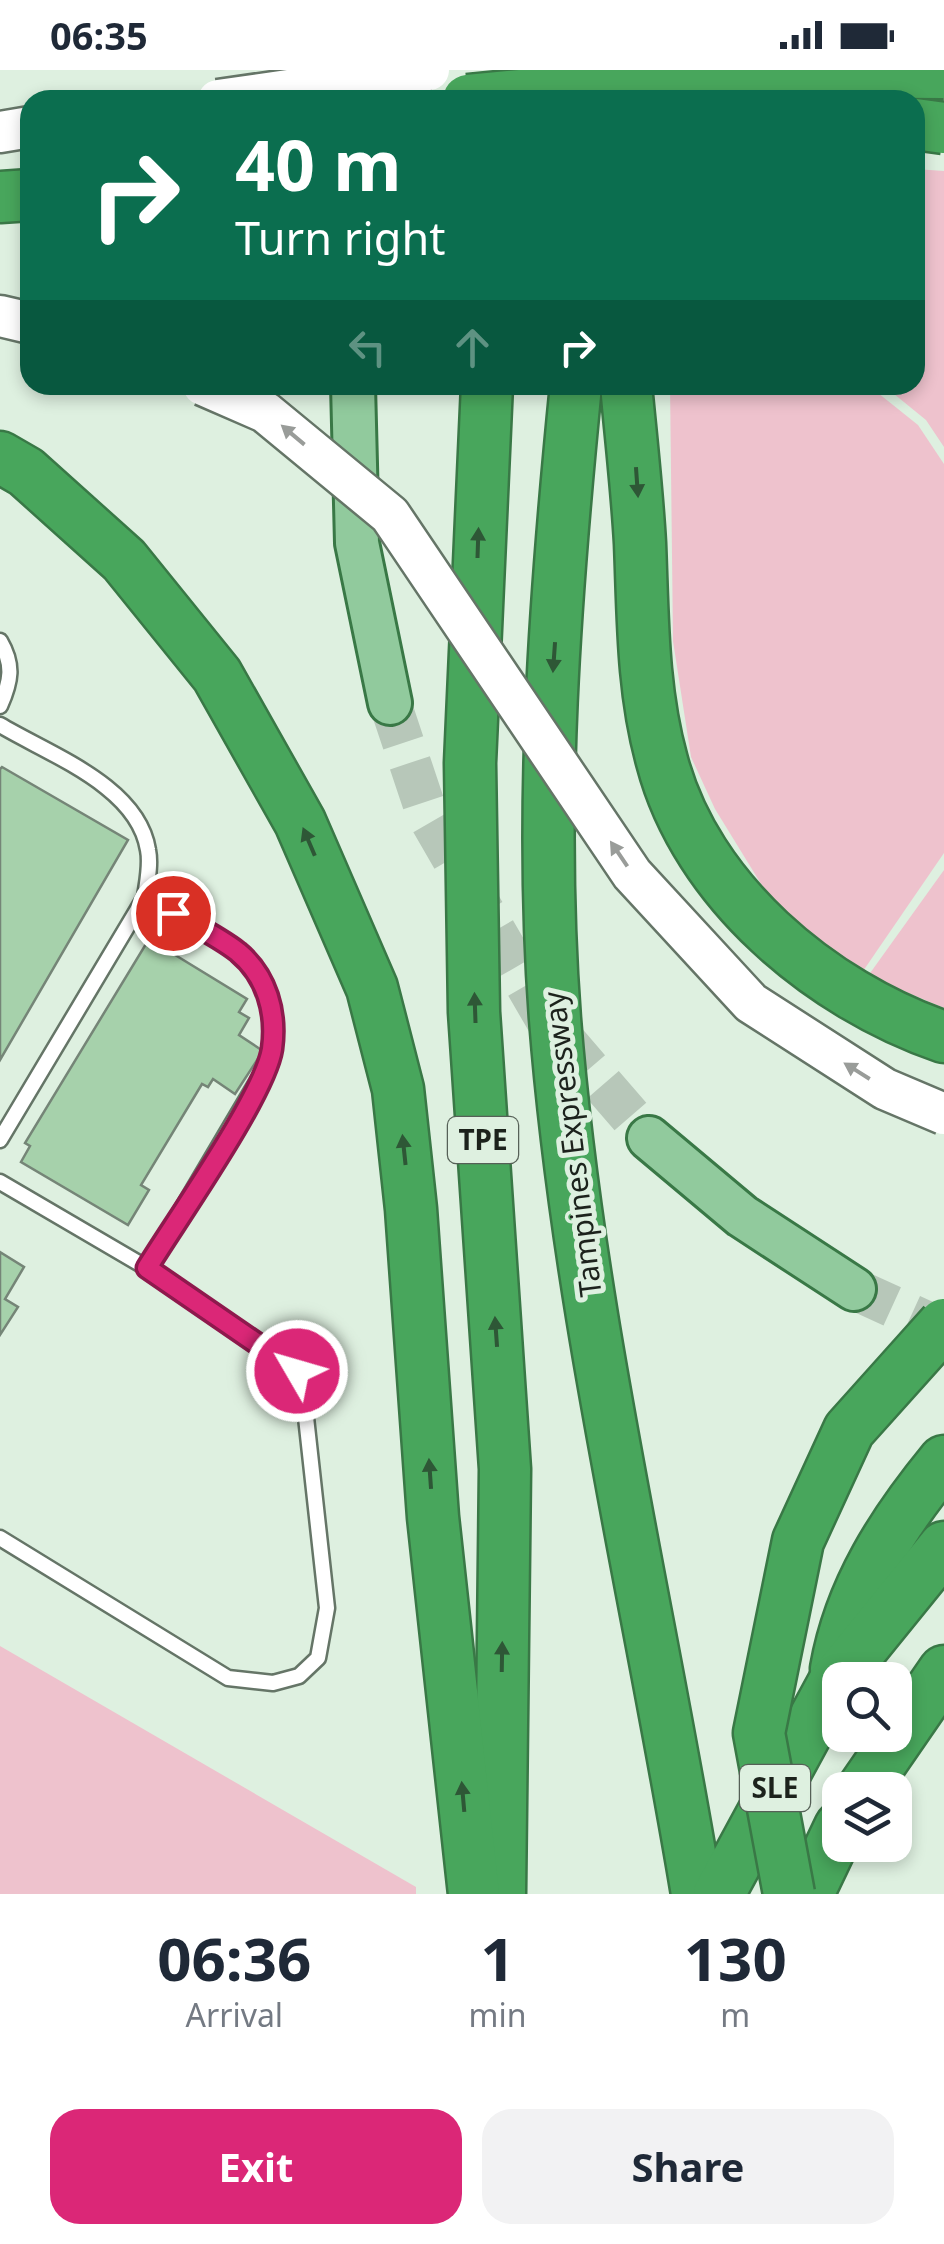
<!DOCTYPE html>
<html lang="en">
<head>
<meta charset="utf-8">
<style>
  :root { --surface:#fff; --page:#f2f2f3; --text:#1f2937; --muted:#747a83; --accent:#db2777 }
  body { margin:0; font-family:"Noto Sans",sans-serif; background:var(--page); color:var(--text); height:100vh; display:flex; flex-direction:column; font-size:38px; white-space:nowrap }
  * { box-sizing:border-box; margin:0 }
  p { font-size:32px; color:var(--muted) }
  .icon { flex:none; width:55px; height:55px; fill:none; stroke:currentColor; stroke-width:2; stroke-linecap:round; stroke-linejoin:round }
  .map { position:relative; height:1824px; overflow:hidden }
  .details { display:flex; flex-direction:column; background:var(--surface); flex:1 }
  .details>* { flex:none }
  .guide { position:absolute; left:20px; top:20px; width:905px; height:305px; border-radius:30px; box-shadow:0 5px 15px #0003; background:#0b6e4f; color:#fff; overflow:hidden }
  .buttons { position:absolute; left:822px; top:1592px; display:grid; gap:20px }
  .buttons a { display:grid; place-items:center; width:90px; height:90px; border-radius:20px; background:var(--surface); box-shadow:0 5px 15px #0003; font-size:50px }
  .pin { position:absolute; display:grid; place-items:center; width:85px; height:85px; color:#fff; margin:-42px; border:5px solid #fff; border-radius:50%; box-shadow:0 2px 10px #0007 }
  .me { position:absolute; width:110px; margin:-55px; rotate:308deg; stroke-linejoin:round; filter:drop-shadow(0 0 8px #0008) }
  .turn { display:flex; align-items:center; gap:35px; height:210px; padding:0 50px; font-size:45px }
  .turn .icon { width:130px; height:130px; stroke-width:2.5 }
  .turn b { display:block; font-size:70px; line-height:85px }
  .lanes { display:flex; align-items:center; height:95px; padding:0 50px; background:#0003; justify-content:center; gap:50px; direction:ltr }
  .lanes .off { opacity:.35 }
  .eta { display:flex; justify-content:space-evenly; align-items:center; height:170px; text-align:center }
  .eta b { font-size:60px; font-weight:700; line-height:70px }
  .action { display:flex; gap:20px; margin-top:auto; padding:20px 50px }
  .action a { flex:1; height:115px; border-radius:30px; background:var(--accent); color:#fff; font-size:40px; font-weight:700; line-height:115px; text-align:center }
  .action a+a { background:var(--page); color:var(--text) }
  .status { display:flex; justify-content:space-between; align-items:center; height:70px; padding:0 50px; background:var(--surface); direction:ltr }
  .status svg { height:28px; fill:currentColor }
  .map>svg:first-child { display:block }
  .green { fill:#eec2cd }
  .building { fill:#a6d1ab; stroke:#758577; stroke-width:2.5 }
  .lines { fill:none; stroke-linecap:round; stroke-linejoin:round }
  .primary-tunnel { stroke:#b7c7b9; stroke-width:42; stroke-dasharray:42 21; stroke-linecap:butt }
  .lane-casing { stroke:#657567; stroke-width:19 }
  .secondary-casing { stroke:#657567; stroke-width:45 }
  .primary-casing { stroke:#397846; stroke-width:48 }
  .highway-casing { stroke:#397846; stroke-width:55 }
  .lane { stroke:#fff; stroke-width:14 }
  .secondary { stroke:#fff; stroke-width:40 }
  .primary { stroke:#91ca9d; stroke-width:42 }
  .highway { stroke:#48a65c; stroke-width:50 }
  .secondary-bridge-casing { stroke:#657567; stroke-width:45; stroke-linecap:butt }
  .highway-bridge-casing { stroke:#397846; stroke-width:55; stroke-linecap:butt }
  .secondary-bridge { stroke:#fff; stroke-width:40 }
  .highway-bridge { stroke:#48a65c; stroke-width:50 }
  .oneway { fill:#999c99 }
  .oneway2 { fill:#2e5736 }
  .route-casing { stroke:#8e194d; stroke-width:25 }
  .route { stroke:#db2777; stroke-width:18 }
  .labels { text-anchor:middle; stroke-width:10; stroke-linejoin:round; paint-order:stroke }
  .shield { fill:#def0e0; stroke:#566057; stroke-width:2.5 }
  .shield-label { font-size:28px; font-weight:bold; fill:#1c221c }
  .street-label { font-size:30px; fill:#1c221c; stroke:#def0e0 }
</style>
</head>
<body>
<div class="status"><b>06:35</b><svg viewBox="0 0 49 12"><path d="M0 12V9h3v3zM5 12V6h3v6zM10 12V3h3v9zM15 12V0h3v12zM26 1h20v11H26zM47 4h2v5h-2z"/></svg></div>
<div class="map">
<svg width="944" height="1824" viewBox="0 0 944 1824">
  <rect width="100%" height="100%" fill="#def0e0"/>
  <g class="green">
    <polygon points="915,99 944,101 944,377 926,350 883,315 915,315"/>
    <polygon points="670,315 868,315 918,355 944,394 944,783 861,904 771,830 715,739 691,687 673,571"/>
    <polygon points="944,800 944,938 868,906"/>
    <polygon points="0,1576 416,1817 416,1824 0,1824"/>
  </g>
  <g class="building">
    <polygon points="2,697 128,770 0,990 0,699"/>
    <polygon points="149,869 247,929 239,942 249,948 239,965 263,981 235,1024 213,1009 208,1017 202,1014 141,1115 149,1120 128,1155 21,1092 30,1076 25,1073"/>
    <polygon points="0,1182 24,1197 5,1229 18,1237 0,1265"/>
  </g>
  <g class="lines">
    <g class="primary-tunnel">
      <polyline points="390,633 427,744 546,949 649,1068"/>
      <polyline points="854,1219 944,1260"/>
    </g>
    <g class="lane-casing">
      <g id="lane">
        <path d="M0 571C14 595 11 611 0 636"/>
        <path d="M0 655C50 685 138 716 148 780 151 795 147 812 145 827L0 1070"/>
        <path d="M145 827C211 864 307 906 264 1000L147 1198"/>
        <polyline points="0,1112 147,1198 297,1301 303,1320 327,1538 318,1588 299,1606 273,1613 228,1608 0,1468"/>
      </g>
    </g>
    <g class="secondary-casing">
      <g id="secondary">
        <polyline points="0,62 30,57"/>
        <polyline points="0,246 30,253"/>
      </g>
    </g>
    <g class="primary-casing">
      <g id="primary">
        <polyline points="353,315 357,473 390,633"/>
        <polyline points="649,1068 742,1146 854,1219"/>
      </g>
    </g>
    <g class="highway-casing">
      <g id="highway">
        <polyline points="0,127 30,125"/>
        <polyline points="487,315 470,693 474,942 505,1399 500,1824"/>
        <path d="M576 315C555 525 539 738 555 949 578 1243 649 1533 697 1824"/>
        <path d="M626 315C631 368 637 420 640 473 643 546 642 620 662 691 696 821 821 925 944 967"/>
        <polyline points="0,387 26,402 124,490 217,605 300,752 372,918 398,1019 411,1139 433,1447 474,1824"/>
        <path d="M836 1599C850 1519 893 1453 944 1391"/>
        <polyline points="862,1720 944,1601"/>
        <polyline points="719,1824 833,1614 944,1477"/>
        <polyline points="808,1824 840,1757"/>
      </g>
    </g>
    <use href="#lane" class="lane"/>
    <use href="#secondary" class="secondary"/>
    <use href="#primary" class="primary"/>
    <use href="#highway" class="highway"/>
    <g class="secondary-bridge-casing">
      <g id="secondary-bridge">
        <polyline points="218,30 429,0"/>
        <polyline points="203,315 265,342 390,445 632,804 751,933 885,1019 944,1044"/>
      </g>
    </g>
    <g class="highway-bridge-casing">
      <g id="highway-bridge">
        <polyline points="468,30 760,2 944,3"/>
        <polyline points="915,54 944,58"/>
        <polyline points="789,1824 759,1663 798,1471 849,1360 944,1254"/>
      </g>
    </g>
    <use href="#secondary-bridge" class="secondary-bridge"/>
    <use href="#highway-bridge" class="highway-bridge"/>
  </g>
  <defs><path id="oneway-solid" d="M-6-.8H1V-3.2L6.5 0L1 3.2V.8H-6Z" transform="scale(2.5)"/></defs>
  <g class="oneway">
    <use href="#oneway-solid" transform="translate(293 365) rotate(-140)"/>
    <use href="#oneway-solid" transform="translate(619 784) rotate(-124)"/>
    <use href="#oneway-solid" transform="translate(857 1001) rotate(-148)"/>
  </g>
  <g class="oneway2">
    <use href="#oneway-solid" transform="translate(637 412) rotate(86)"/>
    <use href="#oneway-solid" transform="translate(478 473) rotate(-88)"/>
    <use href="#oneway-solid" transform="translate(554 587) rotate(94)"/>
    <use href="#oneway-solid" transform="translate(309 772) rotate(-113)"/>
    <use href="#oneway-solid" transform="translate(475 938) rotate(-92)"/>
    <use href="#oneway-solid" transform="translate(404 1080) rotate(-96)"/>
    <use href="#oneway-solid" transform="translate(496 1262) rotate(-94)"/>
    <use href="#oneway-solid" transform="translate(430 1404) rotate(-94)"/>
    <use href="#oneway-solid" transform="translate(502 1587) rotate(-89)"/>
    <use href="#oneway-solid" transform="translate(463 1727) rotate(-95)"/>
  </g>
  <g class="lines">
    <g class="route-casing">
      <path id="route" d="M173 843C194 855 219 867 238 882 267 906 277 943 272 979 265 1025 175 1152 147 1198L297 1301"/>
    </g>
    <use href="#route" class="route"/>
  </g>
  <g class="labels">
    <g class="shield">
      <rect x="448" y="1047" width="70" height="46" rx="8"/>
      <rect x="740" y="1695" width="70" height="46" rx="8"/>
    </g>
    <g class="shield-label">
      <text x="483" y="1080">TPE</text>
      <text x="775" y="1728">SLE</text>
    </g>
    <g class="street-label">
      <text transform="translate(573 1074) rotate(-97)" y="10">Tampines Expressway</text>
    </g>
  </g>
</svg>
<div class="buttons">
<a><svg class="icon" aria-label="search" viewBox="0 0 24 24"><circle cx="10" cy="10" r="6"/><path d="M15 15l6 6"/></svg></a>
<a><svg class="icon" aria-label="layers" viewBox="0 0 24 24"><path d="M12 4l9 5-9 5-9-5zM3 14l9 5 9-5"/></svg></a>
</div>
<div class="pin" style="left:173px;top:843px;background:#d93025"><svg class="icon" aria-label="arrive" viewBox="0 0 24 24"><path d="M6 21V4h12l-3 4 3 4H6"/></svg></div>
<svg class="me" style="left:297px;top:1301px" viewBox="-20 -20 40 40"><circle r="17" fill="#db2777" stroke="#fff" stroke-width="3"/><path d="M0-11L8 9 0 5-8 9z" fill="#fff"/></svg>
<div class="guide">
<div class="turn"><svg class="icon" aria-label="right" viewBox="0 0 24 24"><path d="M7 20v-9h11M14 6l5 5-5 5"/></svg><div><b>40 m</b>Turn right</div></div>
<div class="lanes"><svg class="icon off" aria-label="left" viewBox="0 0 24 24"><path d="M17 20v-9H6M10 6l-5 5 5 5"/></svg><svg class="icon off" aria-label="ahead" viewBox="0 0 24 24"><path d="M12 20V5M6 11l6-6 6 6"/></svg><svg class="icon" aria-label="right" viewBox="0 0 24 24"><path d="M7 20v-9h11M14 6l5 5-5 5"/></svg></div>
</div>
</div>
<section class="details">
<div class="eta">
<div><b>06:36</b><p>Arrival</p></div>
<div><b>1</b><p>min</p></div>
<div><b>130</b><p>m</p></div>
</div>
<div class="action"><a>Exit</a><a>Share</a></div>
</section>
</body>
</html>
